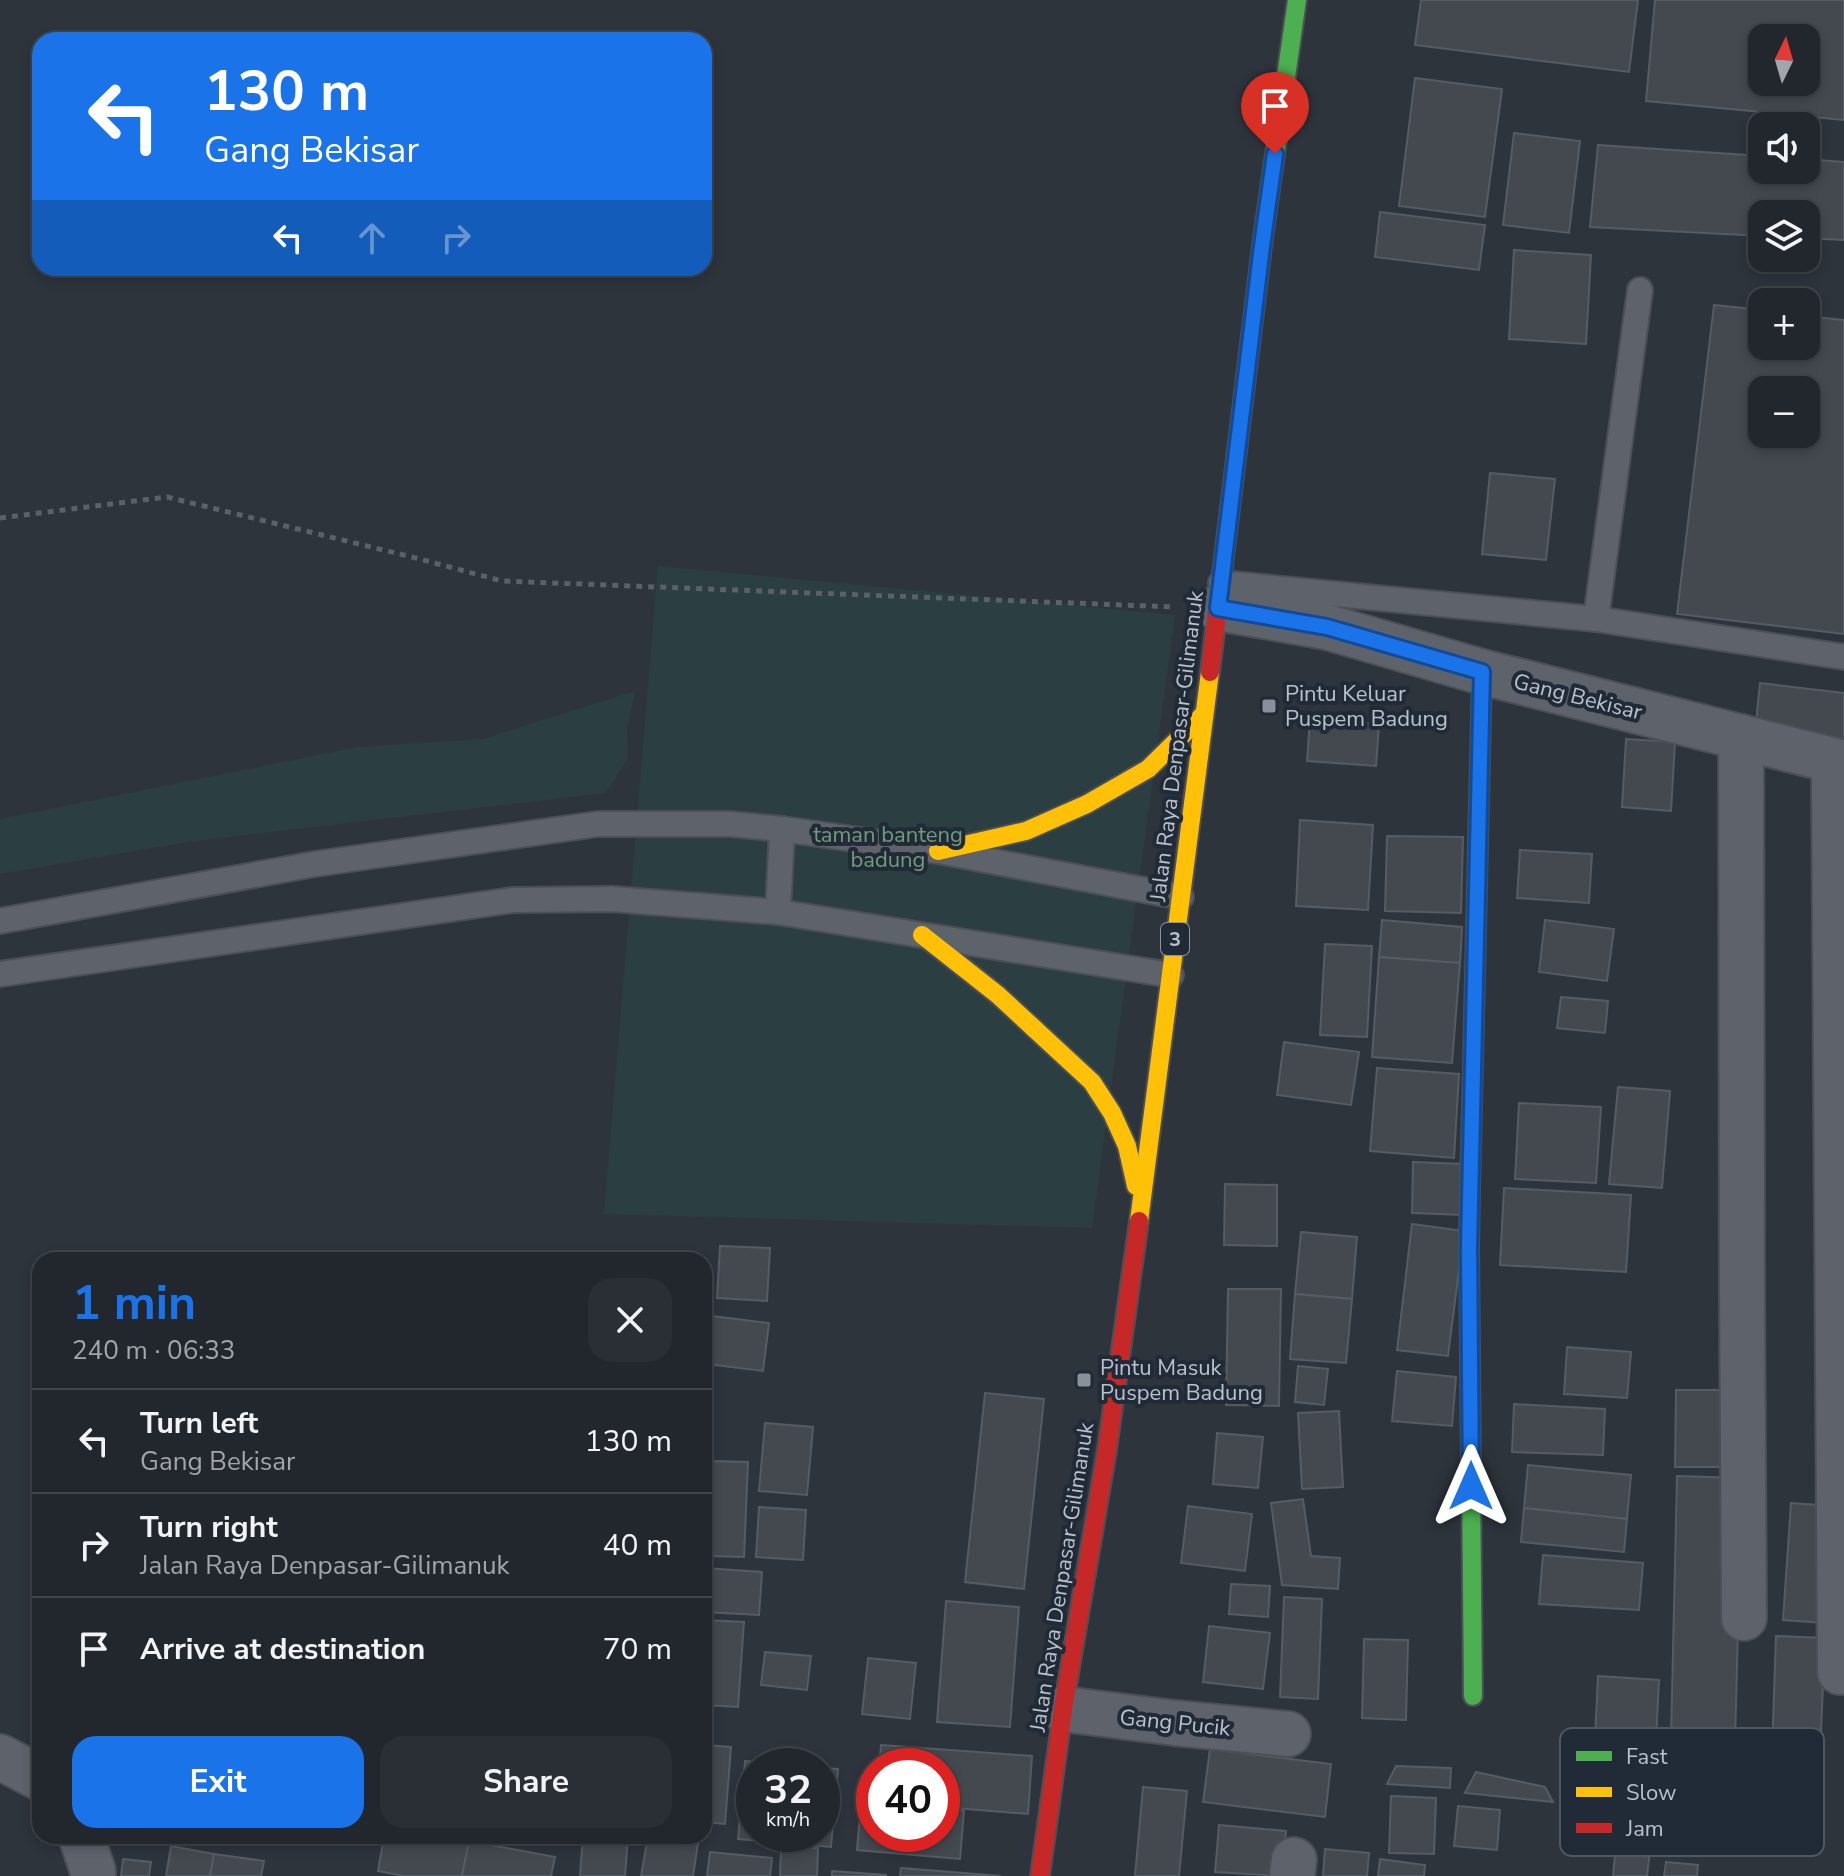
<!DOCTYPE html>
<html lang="en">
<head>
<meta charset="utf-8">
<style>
  :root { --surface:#22272d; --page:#2a2f35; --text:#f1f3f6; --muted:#a2a5aa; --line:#3f4449; --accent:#1a73e8 }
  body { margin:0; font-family:"Nunito Sans",sans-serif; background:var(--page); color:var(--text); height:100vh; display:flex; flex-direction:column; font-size:30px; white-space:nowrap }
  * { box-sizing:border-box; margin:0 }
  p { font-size:26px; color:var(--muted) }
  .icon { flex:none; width:44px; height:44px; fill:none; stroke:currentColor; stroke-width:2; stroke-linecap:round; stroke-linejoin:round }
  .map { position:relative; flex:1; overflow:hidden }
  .sheet { position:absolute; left:32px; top:1252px; width:680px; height:592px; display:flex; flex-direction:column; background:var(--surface); border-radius:24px; box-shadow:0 4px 12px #0003,0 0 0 2px var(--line) }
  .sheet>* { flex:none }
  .hud { position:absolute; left:32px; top:32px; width:680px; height:244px; border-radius:24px; box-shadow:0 4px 12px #0003,0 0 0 2px var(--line); background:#1a73e8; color:#fff; overflow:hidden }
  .needle { width:52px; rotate:5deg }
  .controls { position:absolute; left:1748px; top:24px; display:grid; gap:16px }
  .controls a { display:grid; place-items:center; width:72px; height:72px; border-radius:16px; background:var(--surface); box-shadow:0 4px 12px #0003,0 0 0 2px var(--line); font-size:40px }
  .speed { position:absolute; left:736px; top:1748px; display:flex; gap:16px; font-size:40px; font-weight:700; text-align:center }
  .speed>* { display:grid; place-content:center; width:104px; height:104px; border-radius:50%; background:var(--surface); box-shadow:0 4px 12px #0003,0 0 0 2px var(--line); line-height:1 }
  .speed small { font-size:20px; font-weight:400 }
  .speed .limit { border:12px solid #d22; background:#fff; color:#111 }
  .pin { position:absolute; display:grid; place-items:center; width:68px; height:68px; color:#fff; margin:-82px -34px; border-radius:50% 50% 50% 0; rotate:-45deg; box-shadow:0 0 8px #0007 }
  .pin .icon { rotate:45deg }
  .me { position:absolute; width:88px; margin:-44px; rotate:0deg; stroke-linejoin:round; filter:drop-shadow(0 0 6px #0008) }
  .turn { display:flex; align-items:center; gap:28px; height:168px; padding:0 40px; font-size:36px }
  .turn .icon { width:104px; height:104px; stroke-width:2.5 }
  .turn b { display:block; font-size:56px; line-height:68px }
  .lanes { display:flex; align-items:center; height:76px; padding:0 40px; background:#0003; justify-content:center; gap:40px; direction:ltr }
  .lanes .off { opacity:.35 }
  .round { display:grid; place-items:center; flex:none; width:84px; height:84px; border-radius:24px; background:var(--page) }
  .summary { display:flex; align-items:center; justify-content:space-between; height:136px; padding:0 40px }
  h1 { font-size:48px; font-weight:700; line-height:60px; color:var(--accent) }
  .action { display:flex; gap:16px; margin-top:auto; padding:16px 40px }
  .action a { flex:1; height:92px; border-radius:24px; background:var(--accent); color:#fff; font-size:32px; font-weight:700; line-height:92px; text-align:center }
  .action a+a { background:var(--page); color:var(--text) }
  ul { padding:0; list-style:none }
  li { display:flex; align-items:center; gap:24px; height:104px; padding:0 40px; border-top:2px solid var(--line) }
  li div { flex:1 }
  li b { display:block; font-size:30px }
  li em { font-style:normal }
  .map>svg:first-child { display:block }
  .green { fill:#2b3e42 }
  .building { fill:#43494f; stroke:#565c63; stroke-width:2; fill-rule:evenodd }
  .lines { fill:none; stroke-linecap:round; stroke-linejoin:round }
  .lane-casing { stroke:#4c5056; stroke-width:28 }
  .street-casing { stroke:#4c5056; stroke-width:48 }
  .fast-casing { stroke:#4c5056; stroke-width:22 }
  .slow-casing { stroke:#4c5056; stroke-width:22 }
  .jam-casing { stroke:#4c5056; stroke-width:22 }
  .path { stroke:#5b6166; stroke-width:5; stroke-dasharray:6 6; stroke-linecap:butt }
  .lane { stroke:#5e626a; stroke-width:24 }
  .street { stroke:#5e626a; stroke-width:44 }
  .fast { stroke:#4caf50; stroke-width:18 }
  .slow { stroke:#ffc107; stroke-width:18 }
  .jam { stroke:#c62828; stroke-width:18 }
  .route-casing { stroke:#114b97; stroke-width:20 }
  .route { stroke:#1a73e8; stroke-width:14 }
  .poi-dot { fill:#889099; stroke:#212a37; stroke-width:3 }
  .labels { text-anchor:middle; stroke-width:8; stroke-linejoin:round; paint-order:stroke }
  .shield { fill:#212a37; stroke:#8b949f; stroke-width:2 }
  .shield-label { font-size:20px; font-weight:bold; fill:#b9c1cb }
  .poi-label { font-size:22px; fill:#b9c1cb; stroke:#212a37; text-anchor:start }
  .street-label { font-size:22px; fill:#b9c1cb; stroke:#212a37 }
  .park-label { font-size:22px; fill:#719b7a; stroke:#212a37 }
  .key { fill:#212a37; stroke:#4f5763; stroke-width:2 }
  .key-label { font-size:22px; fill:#b9c1cb }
</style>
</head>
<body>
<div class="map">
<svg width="1844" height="1876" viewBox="0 0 1844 1876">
  <rect width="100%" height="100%" fill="#2e343c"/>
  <g class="green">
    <polygon points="658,566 1175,615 1092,1228 604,1214"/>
    <polygon points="635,691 627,730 628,758 606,793 195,841 0,874 0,819 358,747 483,739"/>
  </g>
  <g class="building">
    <polygon points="1421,0 1638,0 1629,72 1415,45"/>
    <path d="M1655 0H1844V120L1646 101ZM1762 38H1806V82H1762Z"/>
    <polygon points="1415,78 1502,89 1485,217 1399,206"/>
    <polygon points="1514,133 1580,141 1569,233 1503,225"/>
    <polygon points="1598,145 1762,156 1762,170 1806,170 1806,159 1844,162 1844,240 1806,238 1806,214 1762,214 1762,236 1590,227"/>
    <polygon points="1380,212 1485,225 1479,270 1375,257"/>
    <polygon points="1514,250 1591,255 1586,344 1509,339"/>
    <path d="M1714 305 1762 310V346H1806V316L1844 320V634L1677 614ZM1762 390H1806V434H1762Z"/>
    <polygon points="1490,473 1555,479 1546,560 1482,554"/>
    <polygon points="1760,683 1844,693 1844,742 1755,732"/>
    <polygon points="1310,719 1379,724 1376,766 1307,761"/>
    <polygon points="1626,739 1675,742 1671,811 1622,807"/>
    <polygon points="1300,820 1373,825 1368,910 1296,906"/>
    <polygon points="1387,836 1463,837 1461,913 1385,911"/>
    <polygon points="1520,850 1592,854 1589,903 1517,898"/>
    <polygon points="1382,920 1462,927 1460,963 1379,957"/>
    <polygon points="1545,920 1614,929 1607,981 1539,972"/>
    <polygon points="1325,944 1372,946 1367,1037 1320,1035"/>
    <polygon points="1379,957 1460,963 1452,1063 1372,1057"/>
    <polygon points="1561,997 1608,1001 1605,1033 1557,1028"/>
    <polygon points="1284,1042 1359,1052 1351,1105 1277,1095"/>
    <polygon points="1377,1068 1459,1074 1454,1158 1370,1151"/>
    <polygon points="1618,1087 1670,1091 1662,1188 1609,1184"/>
    <polygon points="1519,1103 1601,1107 1596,1183 1515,1179"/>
    <polygon points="1413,1162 1465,1164 1464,1215 1412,1213"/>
    <polygon points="1225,1184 1277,1185 1277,1246 1224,1245"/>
    <polygon points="1504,1188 1631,1195 1626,1272 1500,1265"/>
    <polygon points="1412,1224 1464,1231 1448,1356 1397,1350"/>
    <polygon points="1301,1232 1357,1237 1352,1299 1295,1294"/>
    <polygon points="720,1246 770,1248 767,1301 717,1298"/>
    <polygon points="1228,1289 1281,1289 1279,1406 1226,1405"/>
    <polygon points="1295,1294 1352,1299 1346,1363 1290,1359"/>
    <polygon points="712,1316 769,1323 763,1371 706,1364"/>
    <polygon points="1567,1347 1631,1352 1627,1398 1564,1394"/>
    <polygon points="1298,1366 1328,1369 1324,1405 1295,1402"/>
    <polygon points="1397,1371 1456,1377 1452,1426 1392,1421"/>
    <polygon points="1676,1390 1725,1390 1724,1467 1675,1467"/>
    <polygon points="985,1393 1044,1399 1024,1589 965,1582"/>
    <polygon points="1514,1404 1605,1409 1603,1455 1512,1452"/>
    <polygon points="1339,1411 1343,1487 1302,1489 1298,1413"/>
    <polygon points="765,1423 813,1427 807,1495 759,1491"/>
    <polygon points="1217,1433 1263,1437 1258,1488 1213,1484"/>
    <polygon points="711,1461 748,1462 744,1557 707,1556"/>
    <polygon points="1528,1465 1631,1475 1627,1519 1524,1508"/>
    <polygon points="1677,1476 1742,1478 1735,1741 1671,1739"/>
    <polygon points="1303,1499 1311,1556 1340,1558 1338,1589 1282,1585 1271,1503"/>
    <polygon points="1791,1503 1832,1506 1824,1623 1783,1620"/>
    <polygon points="1188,1506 1252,1514 1245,1571 1181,1563"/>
    <polygon points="759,1507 806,1510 803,1560 756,1557"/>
    <polygon points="1524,1508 1627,1519 1624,1552 1521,1542"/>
    <polygon points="1543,1555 1643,1563 1639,1610 1539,1604"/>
    <polygon points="704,1568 762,1572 759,1615 704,1612"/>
    <polygon points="1231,1584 1270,1586 1268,1617 1229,1614"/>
    <polygon points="1284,1597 1322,1599 1318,1699 1280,1697"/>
    <polygon points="946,1601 1019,1607 1010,1727 937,1722"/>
    <polygon points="704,1620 744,1622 738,1707 704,1705"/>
    <polygon points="1209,1626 1270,1633 1263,1689 1203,1682"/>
    <polygon points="1776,1636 1825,1638 1820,1754 1772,1753"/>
    <polygon points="1364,1639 1408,1640 1406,1720 1362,1718"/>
    <polygon points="765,1652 811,1656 807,1690 761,1685"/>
    <polygon points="868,1658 916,1663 910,1719 862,1714"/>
    <polygon points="1598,1676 1659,1680 1656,1741 1595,1738"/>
    <polygon points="704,1745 731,1747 725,1824 704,1822"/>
    <polygon points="881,1745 1032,1756 1028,1814 942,1807 942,1766 879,1766"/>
    <polygon points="1210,1749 1331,1764 1325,1817 1203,1802"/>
    <polygon points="745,1761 800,1766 754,1766 754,1834 822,1834 822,1768 838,1769 831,1847 738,1839"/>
    <polygon points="1396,1766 1451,1768 1450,1788 1387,1784"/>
    <polygon points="1476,1772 1545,1787 1553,1802 1465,1793"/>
    <polygon points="1143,1787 1187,1791 1179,1876 1135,1876"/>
    <polygon points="1391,1796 1436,1798 1434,1854 1389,1853"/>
    <polygon points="861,1802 874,1803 874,1834 942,1834 942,1809 964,1811 960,1859 857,1850"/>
    <polygon points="1458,1806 1500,1810 1497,1850 1454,1846"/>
    <polygon points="1219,1825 1286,1831 1282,1876 1215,1872"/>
    <polygon points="384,1836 436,1836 469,1841 462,1876 404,1876 378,1871"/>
    <polygon points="527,1836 575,1836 575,1843 527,1838"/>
    <polygon points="583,1836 628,1836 625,1876 580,1876"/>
    <polygon points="648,1836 698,1843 693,1876 641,1876"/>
    <polygon points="469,1841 555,1857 551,1876 462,1876"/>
    <polygon points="171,1846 214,1854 210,1876 166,1876"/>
    <polygon points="1616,1846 1650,1850 1647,1876 1613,1876"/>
    <polygon points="781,1847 818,1848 817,1876 780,1876"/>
    <polygon points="1325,1849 1369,1853 1367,1876 1323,1876"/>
    <polygon points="710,1852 772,1858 770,1876 707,1876"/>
    <polygon points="214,1854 264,1861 261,1876 210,1876"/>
    <polygon points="123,1859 151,1862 149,1876 121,1876"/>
    <polygon points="1380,1859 1425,1865 1424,1876 1378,1876"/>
    <polygon points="1666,1862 1698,1865 1697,1876 1664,1876"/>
    <polygon points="901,1868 1001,1876 900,1876"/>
    <polygon points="832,1871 886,1875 886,1876 832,1876"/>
  </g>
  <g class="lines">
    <g class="lane-casing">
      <g id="lane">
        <polyline points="1221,583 1596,619 1844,657"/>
        <polyline points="1596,619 1640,290"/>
        <polyline points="778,912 782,829"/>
        <polyline points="0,921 315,864 598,824 729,824 782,829 938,851 1181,897"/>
        <polyline points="0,974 513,900 612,899 778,912 1171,975"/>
      </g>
    </g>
    <g class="street-casing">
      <g id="street">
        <polyline points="1218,608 1327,627 1482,672 1844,763"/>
        <polyline points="1741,737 1742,1292 1744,1618"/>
        <polyline points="1834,761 1840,1672"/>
        <polyline points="1063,1709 1175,1723 1288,1734"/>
        <polyline points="0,1757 40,1778"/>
        <polyline points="81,1836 93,1871 93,1876"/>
        <polyline points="1292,1876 1294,1860"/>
      </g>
    </g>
    <g class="fast-casing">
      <g id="fast">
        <polyline points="1263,238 1297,0"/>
        <polyline points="1470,1190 1469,1246 1473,1696"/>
      </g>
    </g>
    <g class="slow-casing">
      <g id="slow">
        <polyline points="938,851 1026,831 1087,804 1148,769 1204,714"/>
        <polyline points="922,935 998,995 1092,1082 1112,1113 1127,1146 1136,1186"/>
        <polyline points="1470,1190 1482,672"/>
        <polyline points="1139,1221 1210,672"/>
      </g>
    </g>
    <g class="jam-casing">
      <g id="jam">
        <polyline points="1210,672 1263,238"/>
        <polyline points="1040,1876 1063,1709 1107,1450 1139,1221"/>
      </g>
    </g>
    <polyline class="path" points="0,518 167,497 416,558 502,581 1175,607"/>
    <use href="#lane" class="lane"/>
    <use href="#street" class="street"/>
    <use href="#fast" class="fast"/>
    <use href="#slow" class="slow"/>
    <use href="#jam" class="jam"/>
  </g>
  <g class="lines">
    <g class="route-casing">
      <polyline id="route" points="1275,154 1262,246 1218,608 1327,627 1482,672 1469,1246 1471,1486"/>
    </g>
    <use href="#route" class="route"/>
  </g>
  <g class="poi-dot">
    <rect x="1261" y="698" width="16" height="16" rx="4"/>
    <rect x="1076" y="1372" width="16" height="16" rx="4"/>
  </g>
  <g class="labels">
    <rect class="shield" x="1161" y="923" width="28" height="32" rx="6"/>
    <g class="shield-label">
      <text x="1175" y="946">3</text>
    </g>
    <g class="poi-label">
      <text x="1285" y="701">Pintu Keluar<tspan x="1285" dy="25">Puspem Badung</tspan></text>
      <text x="1100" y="1375">Pintu Masuk<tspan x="1100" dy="25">Puspem Badung</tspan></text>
    </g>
    <g class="street-label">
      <text transform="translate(1578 696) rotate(14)" y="8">Gang Bekisar</text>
      <text transform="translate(1176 746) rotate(-83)" y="8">Jalan Raya Denpasar-Gilimanuk</text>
      <text transform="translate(1061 1577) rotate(-81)" y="8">Jalan Raya Denpasar-Gilimanuk</text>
      <text transform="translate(1175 1722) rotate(6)" y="8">Gang Pucik</text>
    </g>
    <g class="park-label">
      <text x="888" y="842">taman banteng<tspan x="888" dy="25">badung</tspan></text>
    </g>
  </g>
  <rect x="1560" y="1728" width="264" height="128" rx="12" class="key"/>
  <rect x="1576" y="1751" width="36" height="10" fill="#4caf50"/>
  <rect x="1576" y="1787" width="36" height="10" fill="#ffc107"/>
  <rect x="1576" y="1823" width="36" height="10" fill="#c62828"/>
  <g class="key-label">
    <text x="1626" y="1764">Fast</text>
    <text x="1626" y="1800">Slow</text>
    <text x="1626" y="1836">Jam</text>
  </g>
</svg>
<div class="controls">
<a><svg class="needle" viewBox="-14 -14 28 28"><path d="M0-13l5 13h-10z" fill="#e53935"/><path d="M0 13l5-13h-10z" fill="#a2a5aa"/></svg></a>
<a><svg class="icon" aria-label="sound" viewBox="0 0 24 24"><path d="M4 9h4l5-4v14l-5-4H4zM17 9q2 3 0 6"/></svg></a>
<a><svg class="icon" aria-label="layers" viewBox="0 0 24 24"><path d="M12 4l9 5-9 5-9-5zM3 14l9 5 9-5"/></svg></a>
<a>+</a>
<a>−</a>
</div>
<div class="speed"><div>32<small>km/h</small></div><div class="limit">40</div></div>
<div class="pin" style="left:1275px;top:154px;background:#d93025"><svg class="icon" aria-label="arrive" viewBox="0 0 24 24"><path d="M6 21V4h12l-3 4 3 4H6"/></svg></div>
<svg class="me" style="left:1471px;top:1486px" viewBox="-20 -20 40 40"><path d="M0-17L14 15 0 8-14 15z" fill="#1a73e8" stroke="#fff" stroke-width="4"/></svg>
<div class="hud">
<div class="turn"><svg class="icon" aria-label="left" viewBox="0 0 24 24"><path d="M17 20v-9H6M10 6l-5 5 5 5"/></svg><div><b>130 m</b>Gang Bekisar</div></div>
<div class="lanes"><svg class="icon" aria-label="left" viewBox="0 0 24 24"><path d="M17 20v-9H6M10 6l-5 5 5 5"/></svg><svg class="icon off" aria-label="ahead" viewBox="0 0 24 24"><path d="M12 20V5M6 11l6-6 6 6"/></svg><svg class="icon off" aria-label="right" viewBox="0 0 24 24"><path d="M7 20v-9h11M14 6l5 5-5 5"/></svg></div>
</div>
<section class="sheet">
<div class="summary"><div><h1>1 min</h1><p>240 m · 06:33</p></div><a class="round"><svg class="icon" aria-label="close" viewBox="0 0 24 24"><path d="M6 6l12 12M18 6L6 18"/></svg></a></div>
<ul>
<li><svg class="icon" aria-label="left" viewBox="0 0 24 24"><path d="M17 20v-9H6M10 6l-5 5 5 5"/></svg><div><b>Turn left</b><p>Gang Bekisar</p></div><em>130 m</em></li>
<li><svg class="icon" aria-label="right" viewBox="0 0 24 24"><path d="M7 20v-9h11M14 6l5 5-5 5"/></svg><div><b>Turn right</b><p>Jalan Raya Denpasar-Gilimanuk</p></div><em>40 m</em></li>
<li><svg class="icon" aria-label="arrive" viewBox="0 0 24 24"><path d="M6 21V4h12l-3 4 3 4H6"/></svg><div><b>Arrive at destination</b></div><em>70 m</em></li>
</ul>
<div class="action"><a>Exit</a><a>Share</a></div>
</section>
</div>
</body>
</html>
